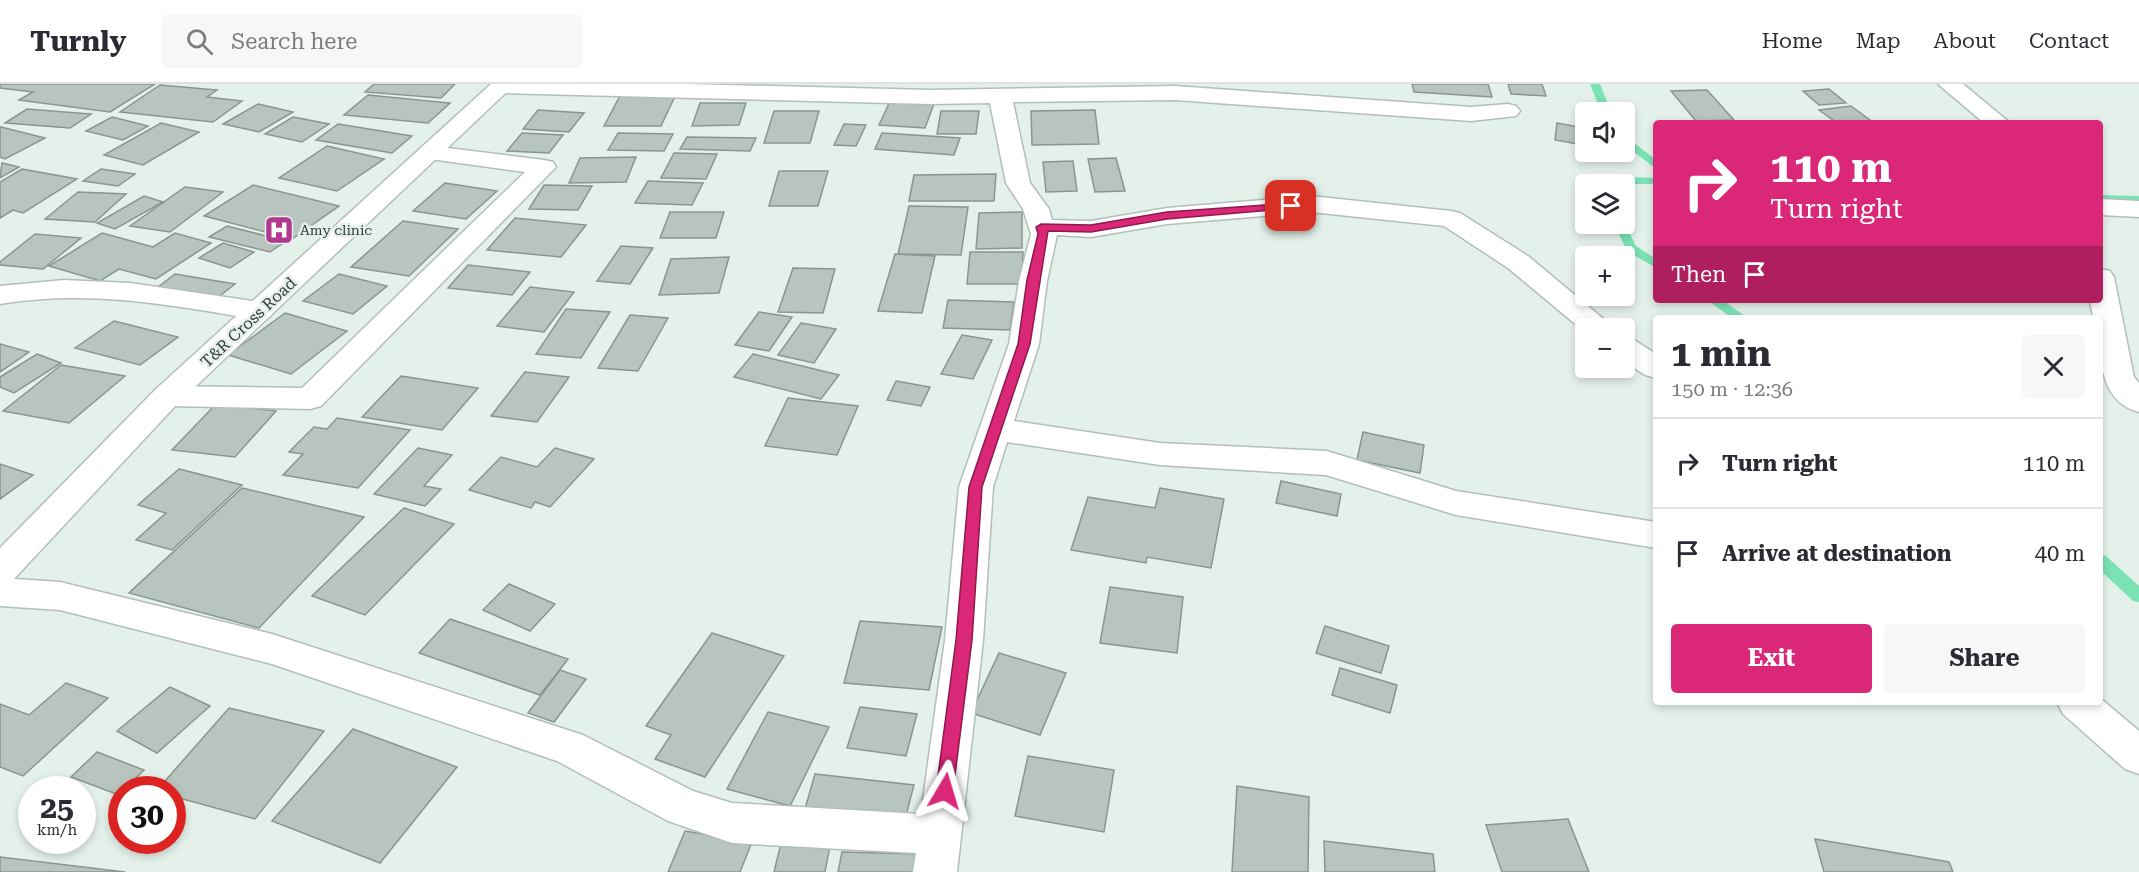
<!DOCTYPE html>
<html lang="en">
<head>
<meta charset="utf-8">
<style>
  :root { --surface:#fff; --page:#f7f7f7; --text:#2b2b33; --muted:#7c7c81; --line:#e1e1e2; --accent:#db2777 }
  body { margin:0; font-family:"Roboto Serif",serif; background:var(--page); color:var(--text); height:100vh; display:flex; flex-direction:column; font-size:22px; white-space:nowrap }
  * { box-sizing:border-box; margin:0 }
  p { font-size:20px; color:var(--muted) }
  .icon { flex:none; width:33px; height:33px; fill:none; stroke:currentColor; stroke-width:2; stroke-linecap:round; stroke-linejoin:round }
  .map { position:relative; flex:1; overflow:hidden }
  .side { position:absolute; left:1653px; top:231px; width:450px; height:390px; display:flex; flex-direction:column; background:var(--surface); border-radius:6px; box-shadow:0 3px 9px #0003 }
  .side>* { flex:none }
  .top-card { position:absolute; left:1653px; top:36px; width:450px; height:183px; border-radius:6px; box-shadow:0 3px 9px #0003; background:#db2777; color:#fff; overflow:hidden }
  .controls { position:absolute; left:1575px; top:18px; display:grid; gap:12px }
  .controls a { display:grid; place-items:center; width:60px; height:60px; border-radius:6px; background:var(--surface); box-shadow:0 3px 9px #0003; font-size:30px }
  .speed { position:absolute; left:18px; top:692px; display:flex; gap:12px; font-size:30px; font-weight:700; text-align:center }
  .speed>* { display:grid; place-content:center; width:78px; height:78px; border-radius:50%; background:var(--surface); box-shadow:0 3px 9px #0003; line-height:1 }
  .speed small { font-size:15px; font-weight:400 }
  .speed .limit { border:9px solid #d22; background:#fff; color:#111 }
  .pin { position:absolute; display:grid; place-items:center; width:51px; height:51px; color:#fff; margin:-26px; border-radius:12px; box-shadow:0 3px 9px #0006 }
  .me { position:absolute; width:66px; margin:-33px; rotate:7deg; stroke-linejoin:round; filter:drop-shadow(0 0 4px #0008) }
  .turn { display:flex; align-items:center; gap:21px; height:126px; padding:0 18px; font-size:27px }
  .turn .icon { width:78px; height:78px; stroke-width:2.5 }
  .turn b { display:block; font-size:42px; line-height:51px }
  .then { display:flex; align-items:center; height:57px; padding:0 18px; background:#0003; gap:12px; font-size:22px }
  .round { display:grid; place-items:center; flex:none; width:63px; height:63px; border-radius:6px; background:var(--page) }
  .head { display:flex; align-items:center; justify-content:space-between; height:102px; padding:0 18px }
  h1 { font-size:36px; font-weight:700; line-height:45px }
  .action { display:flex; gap:12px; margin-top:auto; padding:12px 18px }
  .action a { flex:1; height:69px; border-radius:6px; background:var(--accent); color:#fff; font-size:24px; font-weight:700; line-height:69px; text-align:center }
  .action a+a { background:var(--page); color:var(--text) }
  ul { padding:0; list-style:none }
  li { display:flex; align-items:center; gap:18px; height:90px; padding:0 18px; border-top:2px solid var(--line) }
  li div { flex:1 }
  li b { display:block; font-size:22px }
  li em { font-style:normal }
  header { display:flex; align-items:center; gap:36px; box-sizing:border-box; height:84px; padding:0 30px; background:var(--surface); border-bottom:2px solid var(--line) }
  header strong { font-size:28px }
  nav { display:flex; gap:33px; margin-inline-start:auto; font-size:21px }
  .search { width:420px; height:54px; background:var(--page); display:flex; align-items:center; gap:15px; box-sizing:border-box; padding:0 21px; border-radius:6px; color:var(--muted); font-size:22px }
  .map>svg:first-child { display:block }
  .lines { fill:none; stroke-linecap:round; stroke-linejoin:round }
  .stream { fill:#7be2b4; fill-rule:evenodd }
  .building { fill:#b8c5be; stroke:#89958e; stroke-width:1.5 }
  .street-casing { stroke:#b2bfb8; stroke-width:3 }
  .secondary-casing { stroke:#b2bfb8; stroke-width:3 }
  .street { fill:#fff; fill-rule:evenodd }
  .secondary { fill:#fff; fill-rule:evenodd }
  .route { fill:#db2777; stroke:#8e194d; stroke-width:1.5 }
  .labels { text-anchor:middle; stroke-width:5; stroke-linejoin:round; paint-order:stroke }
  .far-poi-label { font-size:14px; fill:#383d3a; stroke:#e4f1ea; text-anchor:start }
  .street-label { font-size:16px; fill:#383d3a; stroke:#e4f1ea }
</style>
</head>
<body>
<header>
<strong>Turnly</strong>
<div class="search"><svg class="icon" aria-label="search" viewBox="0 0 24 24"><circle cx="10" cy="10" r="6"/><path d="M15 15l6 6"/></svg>Search here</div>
<nav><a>Home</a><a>Map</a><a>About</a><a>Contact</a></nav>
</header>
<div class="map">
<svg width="2139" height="788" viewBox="0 0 2139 788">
  <rect width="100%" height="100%" fill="#e4f1ea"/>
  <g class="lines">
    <g class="stream">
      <polygon points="1590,0 1600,0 1611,28 1601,28"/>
      <polygon points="1624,51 1656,76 1656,85 1624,60"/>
      <polygon points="1628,93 1656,94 1656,100 1632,100 1624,106 1624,100 1620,100 1624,94"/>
      <polygon points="2100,111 2139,112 2139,118 2100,117"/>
      <polygon points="1624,138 1636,162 1656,175 1656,184 1627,167 1614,140"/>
      <polygon points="1707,216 1722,216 1748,234 1732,234"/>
      <polygon points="2100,470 2106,472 2139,502 2139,518 2133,517 2100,486"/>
    </g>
  </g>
  <g class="building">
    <polygon points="0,0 155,0 110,28 19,16 33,8 0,4"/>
    <polygon points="374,0 455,0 441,14 365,8"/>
    <polygon points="1412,0 1488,0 1492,13 1414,8"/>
    <polygon points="1508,0 1542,0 1546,12 1511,10"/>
    <polygon points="160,1 217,6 207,13 242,17 213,38 120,28"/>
    <polygon points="1829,5 1846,19 1819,21 1803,7"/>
    <polygon points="1707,6 1734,36 1696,37 1671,7"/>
    <polygon points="621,10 676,10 661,42 604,42"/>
    <polygon points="368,11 450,19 428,39 344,31"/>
    <polygon points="891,15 935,17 925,44 879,41"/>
    <polygon points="700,19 746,19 739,41 692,42"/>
    <polygon points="258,20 293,28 259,48 223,40"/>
    <polygon points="1851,22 1874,39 1837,39 1819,26"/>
    <polygon points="27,25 91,30 70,44 5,39"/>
    <polygon points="538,26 584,29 569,48 523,45"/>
    <polygon points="1095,26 1099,60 1032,61 1031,27"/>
    <polygon points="774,27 819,27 810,59 764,59"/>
    <polygon points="941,27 979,27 976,50 937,50"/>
    <polygon points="112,33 148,42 123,56 86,47"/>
    <polygon points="293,33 329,40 302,58 265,50"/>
    <polygon points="161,39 199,48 143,81 104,71"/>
    <polygon points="1557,39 1585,44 1584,61 1555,56"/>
    <polygon points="338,40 412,52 392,69 316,56"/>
    <polygon points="844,40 866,41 856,62 834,61"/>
    <polygon points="0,43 1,43 45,54 5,75 0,73"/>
    <polygon points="522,49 563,51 549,69 507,67"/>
    <polygon points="618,49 673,50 664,67 608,66"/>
    <polygon points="882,49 960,54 954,71 875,65"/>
    <polygon points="687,53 756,54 750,67 680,65"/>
    <polygon points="327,62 384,75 337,107 279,94"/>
    <polygon points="674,69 717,70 706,95 661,94"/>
    <polygon points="636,73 626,98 569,99 580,74"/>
    <polygon points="1116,74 1125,107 1095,108 1088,75"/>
    <polygon points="1073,77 1077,107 1046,108 1043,78"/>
    <polygon points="2,79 19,83 0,94"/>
    <polygon points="22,85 77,95 23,129 13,126 0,134 0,98"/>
    <polygon points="101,85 135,90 118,102 83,97"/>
    <polygon points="779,87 828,87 818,122 769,122"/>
    <polygon points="996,90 994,117 909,117 914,91"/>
    <polygon points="648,97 703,99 692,121 635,119"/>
    <polygon points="445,99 497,107 466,135 413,127"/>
    <polygon points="253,101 339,122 292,155 204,132"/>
    <polygon points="544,101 592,102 578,126 529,125"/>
    <polygon points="185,103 223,108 170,148 130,142"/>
    <polygon points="78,108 126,110 95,138 45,135"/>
    <polygon points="144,112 163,118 115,145 97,139"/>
    <polygon points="909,122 968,123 961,171 898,170"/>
    <polygon points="670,128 724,128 716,154 660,154"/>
    <polygon points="1022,128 1022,164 976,165 979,129"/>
    <polygon points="515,134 586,141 561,173 487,166"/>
    <polygon points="403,137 458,145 409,192 351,183"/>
    <polygon points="227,142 286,157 270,168 209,153"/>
    <polygon points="102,149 153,163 175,149 211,159 156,195 119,185 100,197 49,182"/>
    <polygon points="35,150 81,154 43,185 0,181 0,178"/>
    <polygon points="223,159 254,168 230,184 199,174"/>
    <polygon points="621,162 653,164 630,200 597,197"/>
    <polygon points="970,168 1023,168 1022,200 967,200"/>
    <polygon points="895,170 935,172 922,229 878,227"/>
    <polygon points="729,173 719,209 659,211 671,175"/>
    <polygon points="468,181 530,188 512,211 448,204"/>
    <polygon points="793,184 835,185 823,229 778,228"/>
    <polygon points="175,190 235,200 217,214 158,203"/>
    <polygon points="339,190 387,202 353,230 303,217"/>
    <polygon points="530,203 574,208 544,248 497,242"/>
    <polygon points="948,216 1014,218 1010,246 943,244"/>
    <polygon points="566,225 610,228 581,274 536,270"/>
    <polygon points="759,228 792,233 769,267 735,261"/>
    <polygon points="285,229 347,247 291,290 228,271"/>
    <polygon points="630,231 668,234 638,287 598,284"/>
    <polygon points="114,237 178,253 140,281 75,264"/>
    <polygon points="801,239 836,245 814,279 778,271"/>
    <polygon points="962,251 992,256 973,295 941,290"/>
    <polygon points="0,260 29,268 0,288"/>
    <polygon points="37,270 61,279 14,309 0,303 0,293"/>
    <polygon points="753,270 839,291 821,315 734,293"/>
    <polygon points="61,281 125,292 69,339 3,327"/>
    <polygon points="525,288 569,293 537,338 491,332"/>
    <polygon points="401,292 478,304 442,346 362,333"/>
    <polygon points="896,297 930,303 921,322 887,316"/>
    <polygon points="788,314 858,322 837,371 765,362"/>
    <polygon points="216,320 276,327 235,373 172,366"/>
    <polygon points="337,334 410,346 358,404 283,391 303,370 289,368 314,343 327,345"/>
    <polygon points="1363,348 1424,361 1420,389 1357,376"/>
    <polygon points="418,364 452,371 424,402 441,405 425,422 374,410"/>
    <polygon points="555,364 594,375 550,423 535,418 531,424 469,406 501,373 537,383"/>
    <polygon points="0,380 33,391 0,415"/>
    <polygon points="179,385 242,401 172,466 136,456 166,429 138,421"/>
    <polygon points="1281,397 1341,410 1337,432 1276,419"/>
    <polygon points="242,404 364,433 259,544 129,509"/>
    <polygon points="1160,404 1224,415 1211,484 1147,473 1146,479 1071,466 1088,413 1155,424"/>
    <polygon points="404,424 454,440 365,531 312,512"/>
    <polygon points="509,500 555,520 530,547 483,526"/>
    <polygon points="1110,503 1183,513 1177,569 1100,559"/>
    <polygon points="450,535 568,575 540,611 419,569"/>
    <polygon points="860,537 942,543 929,606 844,599"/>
    <polygon points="1325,542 1389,562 1381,589 1316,569"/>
    <polygon points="712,549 784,572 705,693 655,675 671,651 646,642"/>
    <polygon points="999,569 1066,589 1040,651 971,629"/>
    <polygon points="1340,584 1397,601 1390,629 1332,611"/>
    <polygon points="560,586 586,595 554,638 528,629"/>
    <polygon points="66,599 108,614 23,692 0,683 0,620 29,631"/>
    <polygon points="170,603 210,622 157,669 117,647"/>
    <polygon points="860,623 917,630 906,672 847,664"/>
    <polygon points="229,624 324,647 255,735 172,712 172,705 158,705"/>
    <polygon points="768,628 829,643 790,722 727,705"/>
    <polygon points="353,645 457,683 380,779 272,737"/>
    <polygon points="97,668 144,686 125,705 122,705 119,711 71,693"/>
    <polygon points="1028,672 1114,686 1104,748 1015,732"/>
    <polygon points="815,690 914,701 904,739 804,728"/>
    <polygon points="1237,702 1309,713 1308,788 1232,788"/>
    <polygon points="1568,735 1589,788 1502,788 1486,741"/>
    <polygon points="685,747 752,758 740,788 668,788"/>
    <polygon points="1815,755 1949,778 1953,788 1824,788"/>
    <polygon points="1324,757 1433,770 1435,788 1325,788"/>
    <polygon points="781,759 830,762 825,788 774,788"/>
    <polygon points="842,768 920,770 917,788 838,788"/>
    <polygon points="0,773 125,788 0,788"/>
  </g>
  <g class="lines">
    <g class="street-casing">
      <g id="street">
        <polygon points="493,0 687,0 930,6 1175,2 1471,23 1508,20 1516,22 1520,27 1516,32 1471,37 1175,16 1013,18 1030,99 1049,125 1052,136 1091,137 1167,124 1311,112 1451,127 1460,129 1528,172 1607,238 1611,244 1586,244 1586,249 1508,184 1444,142 1311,128 1167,140 1091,153 1057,151 1047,197 1039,260 1014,337 1160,359 1327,367 1456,407 1656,438 1656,464 1456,431 1326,391 1160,381 1007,358 993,403 983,556 957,788 913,788 916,769 732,759 668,737 557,677 272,580 60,526 0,522 0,494 60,498 272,550 583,651 693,707 732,719 921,730 945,556 959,403 1009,260 1019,197 1031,150 1023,125 1006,99 990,19 930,20 503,9 495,7"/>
        <polygon points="432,62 544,76 553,78 556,83 321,322 310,325 167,322 156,319 152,312 156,305 167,302 302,304 525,88 423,74 420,69 423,64"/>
        <polygon points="2100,115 2139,117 2139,133 2100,131"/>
        <path d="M64 196 130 199 260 218 270 221 274 227 270 233 260 236C173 221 88 205 0 220V202Z"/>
        <polygon points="1624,254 1634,256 1656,270 1656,294 1645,291 1624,277"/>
        <polygon points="2100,614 2139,647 2139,690 2125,685 2063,630 2057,618 2100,618"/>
      </g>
    </g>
    <g class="secondary-casing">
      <g id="secondary">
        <polygon points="491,0 515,0 178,319 13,496 0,500 0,464 156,305"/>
        <polygon points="1938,0 1963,0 2010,39 1984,39"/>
        <path d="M2100 185 2110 187 2114 193 2134 293 2139 299V328C2097 317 2100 269 2100 234H2093L2090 216H2100Z"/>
      </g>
    </g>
    <use href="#street" class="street"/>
    <use href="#secondary" class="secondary"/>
  </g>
  <polygon class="route" points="1291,119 1294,120 1294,124 1167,135 1091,148 1048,147 1030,260 982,403 972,556 953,707 951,713 945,715 939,713 936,707 956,556 969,403 1018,260 1027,196 1038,150 1036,143 1041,140 1091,141 1167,128"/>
  <defs>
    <g id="hospital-square" transform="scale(1.5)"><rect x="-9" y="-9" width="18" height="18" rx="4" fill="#b1388d" stroke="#e4f1ea"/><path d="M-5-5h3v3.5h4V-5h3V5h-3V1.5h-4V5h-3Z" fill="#fff"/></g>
  </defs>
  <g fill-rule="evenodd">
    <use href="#hospital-square" x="279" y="146"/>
  </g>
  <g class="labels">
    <g class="far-poi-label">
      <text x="300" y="151">Amy clinic</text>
    </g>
    <g class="street-label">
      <text transform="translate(248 238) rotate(-43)" y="6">T&amp;R Cross Road</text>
    </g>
  </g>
</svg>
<div class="controls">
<a><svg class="icon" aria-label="sound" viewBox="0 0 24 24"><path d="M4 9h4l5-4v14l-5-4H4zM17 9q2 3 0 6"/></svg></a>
<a><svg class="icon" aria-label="layers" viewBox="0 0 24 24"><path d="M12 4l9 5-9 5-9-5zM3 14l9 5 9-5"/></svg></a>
<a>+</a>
<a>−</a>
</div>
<div class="speed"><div>25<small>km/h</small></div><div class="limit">30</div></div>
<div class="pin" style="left:1291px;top:122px;background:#d93025"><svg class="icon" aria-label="arrive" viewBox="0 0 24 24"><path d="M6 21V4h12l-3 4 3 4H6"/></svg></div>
<svg class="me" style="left:945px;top:707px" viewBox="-20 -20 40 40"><path d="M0-17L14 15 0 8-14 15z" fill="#db2777" stroke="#fff" stroke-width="4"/></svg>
<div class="top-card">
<div class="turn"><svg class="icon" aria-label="right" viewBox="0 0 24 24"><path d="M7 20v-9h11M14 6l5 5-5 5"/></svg><div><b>110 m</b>Turn right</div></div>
<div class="then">Then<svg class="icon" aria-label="arrive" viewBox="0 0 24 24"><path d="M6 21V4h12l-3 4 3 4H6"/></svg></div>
</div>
<section class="side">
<div class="head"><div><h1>1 min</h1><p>150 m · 12:36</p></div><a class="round"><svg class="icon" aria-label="close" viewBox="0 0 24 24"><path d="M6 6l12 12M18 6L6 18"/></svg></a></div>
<ul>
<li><svg class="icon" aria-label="right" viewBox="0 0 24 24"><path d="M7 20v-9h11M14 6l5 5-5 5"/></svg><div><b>Turn right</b></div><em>110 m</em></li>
<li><svg class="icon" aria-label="arrive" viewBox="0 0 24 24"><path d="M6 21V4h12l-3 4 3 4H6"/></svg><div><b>Arrive at destination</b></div><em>40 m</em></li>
</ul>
<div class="action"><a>Exit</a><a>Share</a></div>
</section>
</div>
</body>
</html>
